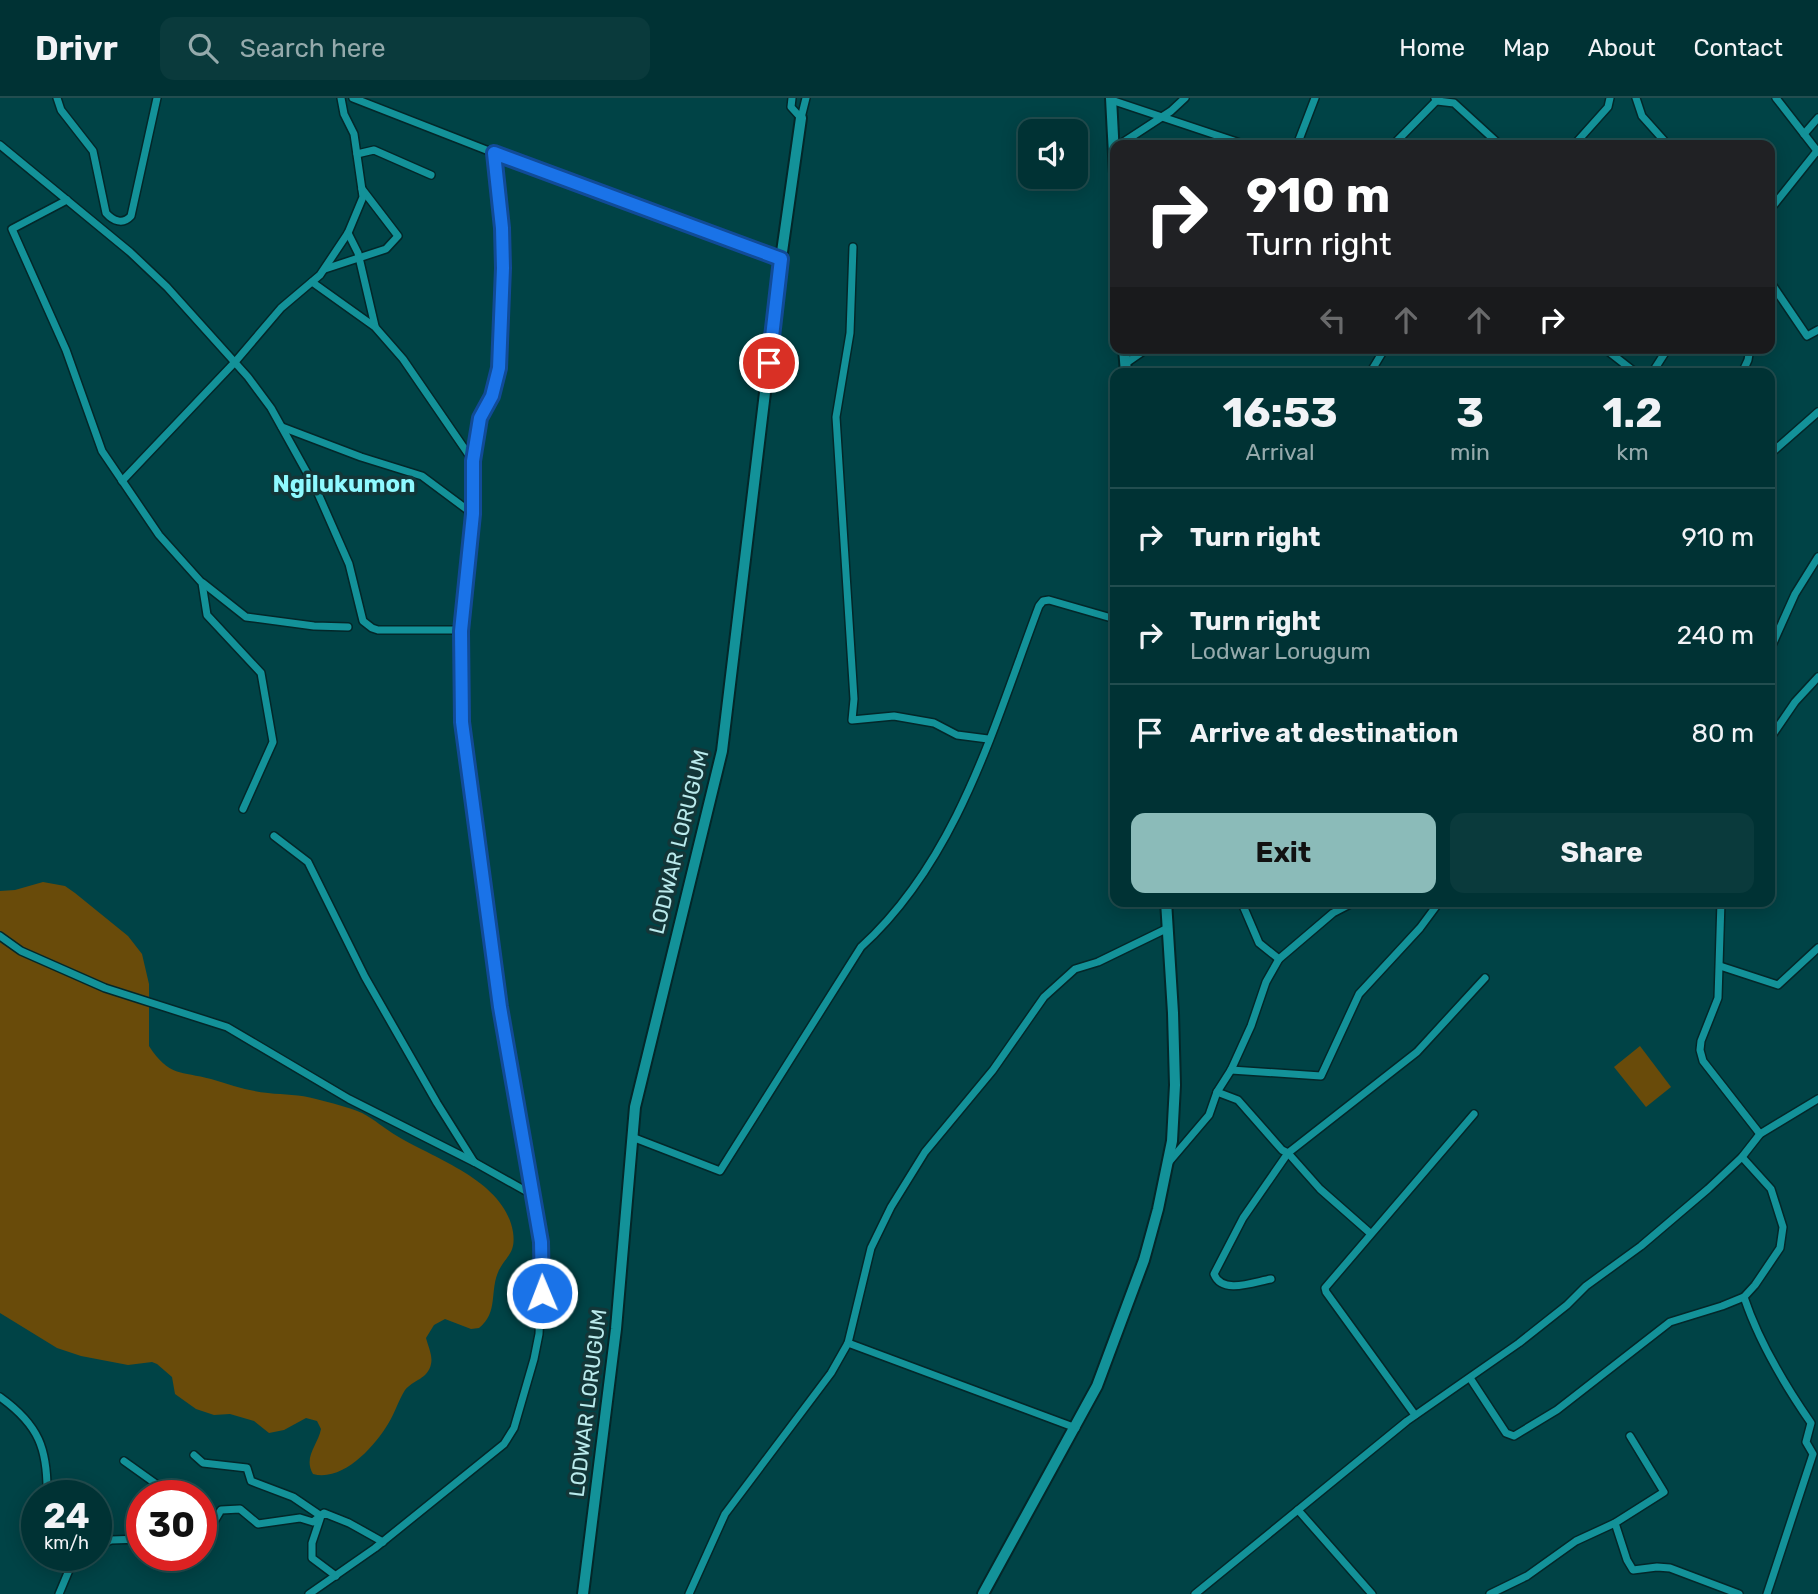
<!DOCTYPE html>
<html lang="en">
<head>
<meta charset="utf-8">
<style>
  :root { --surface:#003234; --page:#0a3a3c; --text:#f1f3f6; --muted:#95aaac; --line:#224d4f; --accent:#8bbbb9 }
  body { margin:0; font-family:Rubik,sans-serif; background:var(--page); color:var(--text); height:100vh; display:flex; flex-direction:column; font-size:26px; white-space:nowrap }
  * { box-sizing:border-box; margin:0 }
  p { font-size:23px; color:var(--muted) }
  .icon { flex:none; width:38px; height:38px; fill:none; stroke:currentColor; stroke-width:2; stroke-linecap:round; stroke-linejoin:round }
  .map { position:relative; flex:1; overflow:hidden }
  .side { position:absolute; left:1110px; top:270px; width:665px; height:539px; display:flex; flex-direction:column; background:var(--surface); border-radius:14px; box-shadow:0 4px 18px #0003,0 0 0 2px var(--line) }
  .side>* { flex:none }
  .banner { position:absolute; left:1110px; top:42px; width:665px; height:214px; border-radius:14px; box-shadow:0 4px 18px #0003,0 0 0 2px var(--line); background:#202124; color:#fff; overflow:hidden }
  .fabs { position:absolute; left:1018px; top:21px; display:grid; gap:14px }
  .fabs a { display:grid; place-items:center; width:70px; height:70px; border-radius:14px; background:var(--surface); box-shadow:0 4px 18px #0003,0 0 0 2px var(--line); font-size:35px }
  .speed { position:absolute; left:21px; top:1382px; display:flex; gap:14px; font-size:35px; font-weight:700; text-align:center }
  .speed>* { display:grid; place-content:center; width:91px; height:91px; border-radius:50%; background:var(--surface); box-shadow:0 4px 18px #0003,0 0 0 2px var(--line); line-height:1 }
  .speed small { font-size:18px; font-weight:400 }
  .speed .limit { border:10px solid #d22; background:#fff; color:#111 }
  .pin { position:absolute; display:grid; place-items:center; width:60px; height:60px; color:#fff; margin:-30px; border:4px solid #fff; border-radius:50%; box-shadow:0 2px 7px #0007 }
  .me { position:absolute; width:77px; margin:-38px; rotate:359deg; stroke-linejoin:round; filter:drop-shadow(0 0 5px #0008) }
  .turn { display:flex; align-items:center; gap:24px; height:147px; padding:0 21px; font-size:32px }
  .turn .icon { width:91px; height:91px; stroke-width:2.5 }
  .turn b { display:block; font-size:49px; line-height:60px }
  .lanes { display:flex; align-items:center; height:66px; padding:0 21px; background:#0003; justify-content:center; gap:35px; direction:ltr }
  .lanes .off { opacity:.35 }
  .eta { display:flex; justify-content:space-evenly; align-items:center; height:119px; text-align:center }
  .eta b { font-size:42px; font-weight:700; line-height:49px }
  .button { display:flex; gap:14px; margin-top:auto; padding:14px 21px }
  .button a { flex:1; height:80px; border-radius:14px; background:var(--accent); color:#111; font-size:28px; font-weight:700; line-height:80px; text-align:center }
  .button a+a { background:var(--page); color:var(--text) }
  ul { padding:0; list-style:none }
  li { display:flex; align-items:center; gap:21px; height:98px; padding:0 21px; border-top:2px solid var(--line) }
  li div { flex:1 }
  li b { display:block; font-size:26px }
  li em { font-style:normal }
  header { display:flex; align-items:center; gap:42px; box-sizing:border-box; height:98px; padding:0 35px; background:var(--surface); border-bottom:2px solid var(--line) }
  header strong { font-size:33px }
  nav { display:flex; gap:38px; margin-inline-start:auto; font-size:24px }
  .search { width:490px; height:63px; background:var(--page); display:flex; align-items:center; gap:18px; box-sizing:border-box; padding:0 24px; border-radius:14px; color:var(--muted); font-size:26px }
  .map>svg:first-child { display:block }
  .green { fill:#694b0a }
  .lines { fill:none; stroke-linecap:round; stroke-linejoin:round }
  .street-casing { stroke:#032729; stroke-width:10 }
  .secondary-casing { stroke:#032729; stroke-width:14 }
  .street { stroke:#139299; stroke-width:7 }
  .secondary { stroke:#139299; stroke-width:10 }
  .route-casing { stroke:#114b97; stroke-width:18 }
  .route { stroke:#1a73e8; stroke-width:12 }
  .labels { text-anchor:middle; stroke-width:7; stroke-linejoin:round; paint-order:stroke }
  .street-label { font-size:21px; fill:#baeaec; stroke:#133638 }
  .quarter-label { font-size:24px; font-weight:bold; fill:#8ef9ff; stroke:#133638 }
</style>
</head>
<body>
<header>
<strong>Drivr</strong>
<div class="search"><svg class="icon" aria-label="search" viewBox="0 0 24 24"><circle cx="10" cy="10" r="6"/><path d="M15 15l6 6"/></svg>Search here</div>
<nav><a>Home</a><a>Map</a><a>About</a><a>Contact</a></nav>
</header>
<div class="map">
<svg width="1818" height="1496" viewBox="0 0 1818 1496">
  <rect width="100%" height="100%" fill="#004346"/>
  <g class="green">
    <path d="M43 784 65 788 75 795 128 838 142 856 149 886V948C169 979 181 973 211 981 231 987 248 993 268 995 285 997 299 996 316 1001 331 1005 348 1009 362 1015 374 1021 385 1031 397 1038 435 1061 505 1083 513 1134 516 1155 507 1157 499 1172 489 1193 499 1214 479 1230L471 1231 445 1221 434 1227 426 1240C428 1248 433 1258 431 1266 428 1281 413 1282 405 1292 398 1303 395 1315 388 1326 374 1349 343 1384 313 1376 303 1359 318 1347 321 1331L317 1323 306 1320 284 1332 269 1335 254 1323 230 1316 214 1317 196 1311 175 1296 172 1279 157 1266 152 1264 128 1267 81 1258 57 1250 0 1215V793L15 792Z"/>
    <polygon points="1640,948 1671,989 1646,1009 1614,969"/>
  </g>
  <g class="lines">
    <g class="street-casing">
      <g id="street">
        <path d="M57 0 61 12 93 53 106 115C113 123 123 127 131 118L157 0"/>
        <polyline points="353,0 494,55 781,161"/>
        <polyline points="792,0 791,9 801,20"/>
        <polyline points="1435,0 1437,3 1454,5 1500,47"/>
        <polyline points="1636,0 1642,18 1668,47"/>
        <polyline points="1776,0 1818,54"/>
        <polyline points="1111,2 1246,47"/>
        <polyline points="801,20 806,0"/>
        <polyline points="1804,36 1818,20"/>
        <polyline points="0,47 130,154 167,189 248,279 271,310 316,391 349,466 363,523 372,530 378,532 461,532"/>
        <polyline points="1119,47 1171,13 1185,0"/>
        <polyline points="1297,47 1315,0"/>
        <polyline points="1393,47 1439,0"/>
        <polyline points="1574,47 1608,9 1610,0"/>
        <polyline points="357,56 374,52 431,77"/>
        <polyline points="67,102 12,131 66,252 102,353 159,437 202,485 207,517 261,575 273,644 243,711"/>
        <polyline points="1769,113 1817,53"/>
        <polyline points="348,135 358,155 375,228"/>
        <polyline points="853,149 850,235 836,319 854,601 852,622 894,618 934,625 957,637 988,641"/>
        <polyline points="325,171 386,151 398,138 362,91"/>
        <polyline points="1769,182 1807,238 1818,232"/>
        <polyline points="312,184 375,229 403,261 473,363"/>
        <polyline points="1604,250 1636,275"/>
        <polyline points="1125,266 1148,250"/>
        <polyline points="1370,275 1385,250"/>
        <polyline points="1652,275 1668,250"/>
        <polyline points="1742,275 1748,262 1750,250"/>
        <polyline points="282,329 361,359 422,378 473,416"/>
        <polyline points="1769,357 1818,314"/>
        <polyline points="122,383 235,264 281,210 320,177 348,135 363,99 354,36 344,16 341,0"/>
        <polyline points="203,485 246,519 314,528 348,529"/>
        <polyline points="1769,554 1795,496 1818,459"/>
        <polyline points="1769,642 1795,604 1818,579"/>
        <polyline points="274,738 308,764 365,879 437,1005 474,1064 531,1096"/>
        <polyline points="1241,803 1259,845 1279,861"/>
        <polyline points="1721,803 1718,900 1701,943 1700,952 1703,963 1760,1036"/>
        <polyline points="0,838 21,853 105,890 227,929 349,1001 474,1064"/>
        <polyline points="1720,868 1778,887 1818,850"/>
        <polyline points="1231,972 1321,978 1359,896 1420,830 1440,803"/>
        <polyline points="1217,994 1238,1002 1282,1052 1288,1055 1320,1091 1370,1135"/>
        <path d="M632 1039 720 1073 861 849C958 761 994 627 1039 508L1043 503 1049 502 1115 521"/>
        <polyline points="1169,1064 1209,1017 1217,994 1231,972 1251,928 1266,884 1279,861 1333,815 1356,803"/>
        <path d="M1271 1181C1254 1184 1222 1197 1214 1176L1243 1120 1288 1055 1417 954 1485 880"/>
        <path d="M1744 1199C1759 1244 1784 1286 1811 1325L1806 1344 1813 1356 1767 1496"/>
        <polyline points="848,1245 1076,1330"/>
        <polyline points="1470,1280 1506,1335 1514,1338 1557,1312 1670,1224 1722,1208 1744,1199 1755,1187 1780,1150 1783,1129 1771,1091 1742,1059"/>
        <path d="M0 1299C39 1327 48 1351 47 1398"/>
        <polyline points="1415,1317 1326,1194 1325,1190 1474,1016"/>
        <polyline points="194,1357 203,1365 247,1370 251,1383 293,1399 321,1418 312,1445 312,1460 336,1478"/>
        <polyline points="124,1363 173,1398"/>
        <polyline points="1298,1412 1372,1496"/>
        <polyline points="201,1420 212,1428"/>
        <polyline points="1615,1425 1627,1462 1633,1472 1657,1469 1670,1470 1739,1496"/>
        <polyline points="201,1441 203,1442 221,1412 240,1411 258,1426 300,1420 313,1424 324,1415 349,1425 383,1444"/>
        <polyline points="96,1449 111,1442 142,1441"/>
        <polyline points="59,1496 72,1465 70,1458"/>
        <polyline points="309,1496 375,1450 504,1346 514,1330 534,1261 539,1236 542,1173 541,1145 500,909 462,624 461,532 473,416 473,363 480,320 492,298 499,270 503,170 502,130 494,55"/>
        <polyline points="689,1496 725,1416 831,1275 848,1245 871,1150 891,1109 925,1054 993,972 1044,899 1075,871 1098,864 1168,830"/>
        <polyline points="1195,1496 1407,1323 1519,1245 1567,1207 1586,1188 1641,1148 1708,1091 1742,1059 1760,1036 1818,1001"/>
        <polyline points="1490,1496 1527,1478 1576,1443 1615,1425 1664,1394 1630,1338"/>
      </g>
    </g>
    <g class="secondary-casing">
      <g id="secondary">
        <polyline points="1111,0 1115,76"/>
        <polyline points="1124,250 1126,275"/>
        <polyline points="583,1496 616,1231 635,1009 722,653 781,161 801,20"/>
        <polyline points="983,1496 1097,1288 1144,1162 1158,1111 1172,1043 1175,987 1173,915 1166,803"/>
      </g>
    </g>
    <use href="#street" class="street"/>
    <use href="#secondary" class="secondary"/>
  </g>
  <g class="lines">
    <g class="route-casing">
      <polyline id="route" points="542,1195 541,1144 500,909 462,624 461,533 473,416 473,363 480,320 492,298 499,270 503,170 502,130 494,55 781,161 769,265"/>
    </g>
    <use href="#route" class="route"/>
  </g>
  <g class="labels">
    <g class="street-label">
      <text transform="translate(679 744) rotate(-76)" y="7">LODWAR LORUGUM</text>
      <text transform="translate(588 1305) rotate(-83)" y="7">LODWAR LORUGUM</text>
    </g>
    <g class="quarter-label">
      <text x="344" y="394">Ngilukumon</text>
    </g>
  </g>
</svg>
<div class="fabs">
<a><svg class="icon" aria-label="sound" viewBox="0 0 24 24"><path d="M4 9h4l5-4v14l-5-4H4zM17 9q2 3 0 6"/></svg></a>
</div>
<div class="speed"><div>24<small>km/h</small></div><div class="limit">30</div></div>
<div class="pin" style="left:769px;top:265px;background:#d93025"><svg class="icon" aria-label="arrive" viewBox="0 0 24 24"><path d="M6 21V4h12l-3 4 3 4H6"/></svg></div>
<svg class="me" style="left:542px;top:1195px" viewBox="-20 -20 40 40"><circle r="17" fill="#1a73e8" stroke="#fff" stroke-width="3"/><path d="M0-11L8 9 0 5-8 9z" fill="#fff"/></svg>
<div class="banner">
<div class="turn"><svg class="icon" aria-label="right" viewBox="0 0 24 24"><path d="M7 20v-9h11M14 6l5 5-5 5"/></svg><div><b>910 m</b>Turn right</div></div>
<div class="lanes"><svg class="icon off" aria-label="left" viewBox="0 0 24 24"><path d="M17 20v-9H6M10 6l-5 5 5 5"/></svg><svg class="icon off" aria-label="ahead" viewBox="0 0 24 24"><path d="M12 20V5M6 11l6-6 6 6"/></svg><svg class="icon off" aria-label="ahead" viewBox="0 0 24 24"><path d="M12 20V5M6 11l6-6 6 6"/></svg><svg class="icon" aria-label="right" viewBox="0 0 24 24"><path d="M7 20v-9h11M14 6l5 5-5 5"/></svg></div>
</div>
<section class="side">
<div class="eta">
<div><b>16:53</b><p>Arrival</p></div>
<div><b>3</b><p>min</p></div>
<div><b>1.2</b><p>km</p></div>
</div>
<ul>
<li><svg class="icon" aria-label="right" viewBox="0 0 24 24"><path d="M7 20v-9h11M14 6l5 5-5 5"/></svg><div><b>Turn right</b></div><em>910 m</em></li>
<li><svg class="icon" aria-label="right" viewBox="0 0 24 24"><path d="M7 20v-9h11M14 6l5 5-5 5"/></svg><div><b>Turn right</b><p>Lodwar Lorugum</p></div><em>240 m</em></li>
<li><svg class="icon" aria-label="arrive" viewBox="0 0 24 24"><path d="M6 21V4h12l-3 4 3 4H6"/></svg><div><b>Arrive at destination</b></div><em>80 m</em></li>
</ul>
<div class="button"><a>Exit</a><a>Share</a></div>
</section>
</div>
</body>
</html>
